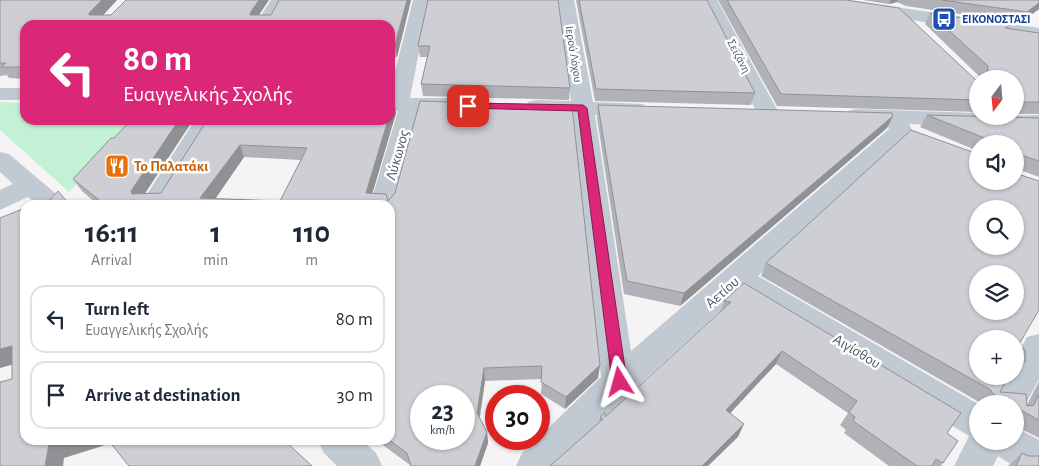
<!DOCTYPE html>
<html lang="en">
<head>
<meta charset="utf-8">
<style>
  :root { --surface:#fff; --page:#f2f2f3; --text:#1f2937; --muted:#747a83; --line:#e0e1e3 }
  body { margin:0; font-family:"Alegreya Sans",sans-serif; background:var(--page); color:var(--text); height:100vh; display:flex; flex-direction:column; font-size:19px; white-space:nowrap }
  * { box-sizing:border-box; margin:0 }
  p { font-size:16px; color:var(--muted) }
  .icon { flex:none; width:28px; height:28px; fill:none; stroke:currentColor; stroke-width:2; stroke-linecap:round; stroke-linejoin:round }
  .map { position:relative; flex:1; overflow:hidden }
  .drawer { position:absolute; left:20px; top:200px; width:375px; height:245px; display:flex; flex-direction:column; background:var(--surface); border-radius:15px; box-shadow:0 1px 4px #0004 }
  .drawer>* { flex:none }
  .top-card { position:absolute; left:20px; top:20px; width:375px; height:105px; border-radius:15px; box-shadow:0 1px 4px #0004; background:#db2777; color:#fff; overflow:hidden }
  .needle { width:32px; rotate:196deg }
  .tools { position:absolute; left:969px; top:70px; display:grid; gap:10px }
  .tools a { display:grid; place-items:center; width:55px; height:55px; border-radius:50%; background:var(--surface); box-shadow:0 1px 4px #0004; font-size:25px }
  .speed { position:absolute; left:410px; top:385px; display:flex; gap:10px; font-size:25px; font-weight:700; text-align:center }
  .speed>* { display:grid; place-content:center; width:65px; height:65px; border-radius:50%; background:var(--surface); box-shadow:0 1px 4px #0004; line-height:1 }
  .speed small { font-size:12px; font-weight:400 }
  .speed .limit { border:8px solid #d22; background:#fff; color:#111 }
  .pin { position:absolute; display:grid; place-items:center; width:42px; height:42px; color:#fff; margin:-21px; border-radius:10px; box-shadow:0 2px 8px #0006 }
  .me { position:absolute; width:55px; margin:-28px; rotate:352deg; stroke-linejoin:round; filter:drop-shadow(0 0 4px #0008) }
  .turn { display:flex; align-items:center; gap:18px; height:105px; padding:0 20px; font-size:22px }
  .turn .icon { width:65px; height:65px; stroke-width:2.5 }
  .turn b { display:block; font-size:35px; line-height:42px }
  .eta { display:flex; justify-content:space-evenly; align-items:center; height:85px; text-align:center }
  .eta b { font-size:30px; font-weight:700; line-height:35px }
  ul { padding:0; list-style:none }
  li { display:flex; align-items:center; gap:15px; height:68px; margin:0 10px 8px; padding:0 10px; border:2px solid var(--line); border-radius:15px }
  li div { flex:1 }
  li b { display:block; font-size:19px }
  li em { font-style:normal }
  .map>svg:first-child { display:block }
  .green { fill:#c3f1d5 }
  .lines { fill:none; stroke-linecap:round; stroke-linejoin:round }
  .minor { fill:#c1cad2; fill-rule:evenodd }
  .wall { fill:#b0b2b7; fill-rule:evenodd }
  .shaded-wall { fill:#909195 }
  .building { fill:#cdcfd5; stroke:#909195; fill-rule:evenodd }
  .route { fill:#db2777; stroke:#8e194d }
  .labels { text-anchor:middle; stroke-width:5; stroke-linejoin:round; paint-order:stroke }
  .far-transit-label { font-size:12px; font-weight:bold; fill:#164399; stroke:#fff; text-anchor:start }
  .far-street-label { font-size:12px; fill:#4a5661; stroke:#fff }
  .street-label { font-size:15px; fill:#4a5661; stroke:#fff }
  .food-label { font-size:15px; font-weight:bold; fill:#c56008; stroke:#fff; text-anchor:start }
</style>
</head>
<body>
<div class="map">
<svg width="1039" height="466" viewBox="0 0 1039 466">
  <rect width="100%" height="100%" fill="#f5f3f3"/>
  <polygon class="green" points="0,102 25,103 25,120 137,120 69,192 0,130"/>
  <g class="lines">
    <g class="minor">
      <polygon points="271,0 287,0 273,25 255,25"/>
      <polygon points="413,0 429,0 410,98 455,98 463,100 466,105 463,110 455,112 420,111 396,205 390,212 390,205 370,205 398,111 390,110 390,92"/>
      <polygon points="558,0 574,0 593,102 643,104 646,109 643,114 635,116 595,115 631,351 889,129 886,124 848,121 845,116 848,111 856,109 978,113 978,116 1039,115 1039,129 909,124 912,130 909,135 758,276 978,404 978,441 1015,441 1015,427 1039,440 1039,466 1014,466 998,456 993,466 954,466 969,436 739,294 631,392 561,466 516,466 522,453 539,439 539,437 601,377 573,114 528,112 525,107 528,102 536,100 571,101"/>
      <polygon points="701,0 717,0 779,113 776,118 768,120 760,118 757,113"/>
      <polygon points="807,0 849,0 1039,28 1039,40 815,5 809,4"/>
      <rect x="0" y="88" width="25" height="12"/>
      <polygon points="195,120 217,120 166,205 140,205"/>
      <polygon points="0,152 9,154 62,199 66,205 37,205 28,197 0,210 0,190 13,184 0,172"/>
      <polygon points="1039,334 1039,379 1020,415 1015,417 1015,404 990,404 1005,376 1015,376 1015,359 1027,337"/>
      <polygon points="318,440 362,440 376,453 382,466 337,466 323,452"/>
    </g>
  </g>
  <g class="wall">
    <polygon points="0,0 117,0 103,15 271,15 279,0 411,0 397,57 390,57 390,25 25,25 25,79 9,78 7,75 0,76"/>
    <polygon points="428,0 570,88 569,100 423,96 421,84 427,57 420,57 418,46"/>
    <polygon points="576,0 707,0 755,93 751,105 595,101"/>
    <polygon points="718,0 846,0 978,82 978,112 777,106"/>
    <polygon points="862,0 1039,0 1039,9 1020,23 906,6 897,2 889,4"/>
    <polygon points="930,13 1007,29 1039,33 1039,114 1015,114 1015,79 981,79 981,78 925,24"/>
    <path d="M394 100 396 113 372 194 388 201 600 365 598 378 565 409 541 394 542 379 485 381 480 418 487 432 488 443 480 466H410V465L376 440H390V205H98L82 191 73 179 114 138 131 120H193L145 193H161L207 120ZM244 157 301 160 280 201 215 199Z"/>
    <polygon points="598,105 893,116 887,128 680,306 624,294 597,118"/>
    <polygon points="927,115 1039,118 1039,177 1020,170 1017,174 1018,346 1025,362 1015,372 1015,339 1000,392 1027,405 1039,381 1039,438 1015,426 1015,404 979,404 979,402 761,276 766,263 1015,181 1015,144 978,144 978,151 920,127"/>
    <polygon points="744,283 947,433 943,463 941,466 889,466 844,433 846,430 840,425 848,413 776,364 730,413 738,437 599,422 600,417 605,417 720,313 724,301"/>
    <polygon points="1022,453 1028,456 1039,466 1008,466"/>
  </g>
  <g class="shaded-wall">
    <polygon points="102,0 117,0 95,24 89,15 89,13"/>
    <polygon points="259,0 269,0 253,24 250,13"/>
    <polygon points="407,0 411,0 397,57 395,45"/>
    <polygon points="891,0 898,0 897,2 889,4"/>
    <polygon points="1039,3 1039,9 1020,23 1027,12"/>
    <polygon points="394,100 396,113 369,205 366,193 388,120 390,120 390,112"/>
    <polygon points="893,116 887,128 680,306 684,293"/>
    <polygon points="179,120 193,120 138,204 132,194 131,191"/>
    <polygon points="240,145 244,157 211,205 200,198"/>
    <polygon points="12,346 25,361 0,368 0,349"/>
    <polygon points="782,351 776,364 721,423 726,410"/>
    <polygon points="600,365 598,378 565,409 566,397"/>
    <polygon points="484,368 485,381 478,425 477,413"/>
    <polygon points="744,424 738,437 708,466 702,466"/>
    <polygon points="487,432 488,443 480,466 475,466"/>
    <polygon points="62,440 109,440 112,443 64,458 63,466 45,466 49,444"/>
  </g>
  <g class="building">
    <polygon points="0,0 102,0 89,13 89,15 111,15 126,0 259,0 250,13 250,15 271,15 279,0 407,0 395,45 390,45 390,25 25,25 25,67 1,67 6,63 0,63"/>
    <polygon points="428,0 558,0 570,88 421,84 430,46 418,46"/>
    <polygon points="579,0 707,0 755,93 596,89"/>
    <polygon points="727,0 846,0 899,8 978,82 978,100 781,94"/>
    <polygon points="942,0 1039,0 1039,3 1027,12"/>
    <polygon points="930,13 1010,25 1005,28 1039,33 1039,102 1015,102 1015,79 987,79 988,66"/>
    <polygon points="390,100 394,100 390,112"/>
    <path d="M420 101 572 106 600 365 566 397 541 382 542 366 484 368 477 413 487 432 475 466H411L407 453 389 440H390V205H105L73 179 111 138H114L131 120H179L131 191 132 194 161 193 207 120H388L366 193 386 194 388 201 395 193ZM240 145 307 148 280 201 200 198ZM421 396H464V439H421Z"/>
    <polygon points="598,105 892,113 893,116 684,293 627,281"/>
    <polygon points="927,115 1039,118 1039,161 1024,156 1022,157 1022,166 1015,167 1015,144 987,144 987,139"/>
    <path d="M911 130 978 154V181H1015V173L1039 181V310L1018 346 1025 350V362L1015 363V339H978V376H1008L1000 392 1026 394 1027 406 1034 405 1039 394V420L1015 407V404H1009L992 393 991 390 766 263ZM978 209H1015V246H978ZM978 274H1015V311H978Z"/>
    <polygon points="58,191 70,205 45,205"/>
    <polygon points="25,208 25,440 62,440 49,444 45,466 0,466 0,382 12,379 12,346 0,349 0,218"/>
    <polygon points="744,283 961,413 947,433 958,441 943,463 936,459 932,466 917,466 853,421 855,417 849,412 857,401 782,351 726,410 744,424 702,466 550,466 603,419 600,417 605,412 605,417 731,302 724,301"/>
    <polygon points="108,440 284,440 312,466 129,466"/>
    <polygon points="1022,453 1028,456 1039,456 1039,466 1016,466"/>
  </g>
  <polygon class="route" points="468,103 583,105 587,108 627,382 625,386 620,388 614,386 612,382 578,111 465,108 464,106"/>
  <defs>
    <g id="bus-square" transform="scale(1.25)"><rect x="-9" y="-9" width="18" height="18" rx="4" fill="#1a4fb4" stroke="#fff"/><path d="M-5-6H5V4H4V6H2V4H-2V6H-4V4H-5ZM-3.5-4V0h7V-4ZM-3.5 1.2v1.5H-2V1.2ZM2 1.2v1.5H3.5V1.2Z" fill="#fff"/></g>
    <g id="restaurant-square" transform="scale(1.25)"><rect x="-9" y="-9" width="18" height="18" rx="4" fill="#e8710a" stroke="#fff"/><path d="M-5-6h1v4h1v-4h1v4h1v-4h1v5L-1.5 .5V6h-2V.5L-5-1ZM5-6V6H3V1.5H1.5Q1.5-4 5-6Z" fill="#fff"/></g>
  </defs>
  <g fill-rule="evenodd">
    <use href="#bus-square" x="944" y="19"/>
    <use href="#restaurant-square" x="117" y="166"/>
  </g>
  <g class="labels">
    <g class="far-transit-label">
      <text x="962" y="23">ΕΙΚΟΝΟΣΤΑΣΙ</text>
    </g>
    <g class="far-street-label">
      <text transform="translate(574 54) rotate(81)" y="4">Ιερού Λόχου</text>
      <text transform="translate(739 56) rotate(62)" y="4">Σεϊζάνη</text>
    </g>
    <g class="street-label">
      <text transform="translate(397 155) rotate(-74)" y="5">Λύκωνος</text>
      <text transform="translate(722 292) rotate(-41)" y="5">Αετίου</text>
      <text transform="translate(857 351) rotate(31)" y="5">Αιγίσθου</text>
    </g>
    <g class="food-label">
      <text x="134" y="171">Το Παλατάκι</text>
    </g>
  </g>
</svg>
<div class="tools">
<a><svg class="needle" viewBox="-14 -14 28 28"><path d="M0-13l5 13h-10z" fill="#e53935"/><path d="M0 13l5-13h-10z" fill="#747a83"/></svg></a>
<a><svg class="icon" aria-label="sound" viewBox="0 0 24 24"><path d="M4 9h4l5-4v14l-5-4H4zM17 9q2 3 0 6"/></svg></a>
<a><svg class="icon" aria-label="search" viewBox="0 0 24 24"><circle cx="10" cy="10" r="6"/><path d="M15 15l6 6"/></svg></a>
<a><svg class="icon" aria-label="layers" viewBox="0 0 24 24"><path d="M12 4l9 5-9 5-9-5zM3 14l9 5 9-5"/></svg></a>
<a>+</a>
<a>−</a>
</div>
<div class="speed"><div>23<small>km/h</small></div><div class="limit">30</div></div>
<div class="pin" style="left:468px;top:106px;background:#d93025"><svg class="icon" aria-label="arrive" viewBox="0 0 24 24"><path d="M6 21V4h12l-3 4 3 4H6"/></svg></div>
<svg class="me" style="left:620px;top:382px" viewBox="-20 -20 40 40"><path d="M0-17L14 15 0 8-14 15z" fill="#db2777" stroke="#fff" stroke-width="4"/></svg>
<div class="top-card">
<div class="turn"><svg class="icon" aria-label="left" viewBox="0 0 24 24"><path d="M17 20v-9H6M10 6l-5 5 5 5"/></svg><div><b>80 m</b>Ευαγγελικής Σχολής</div></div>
</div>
<section class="drawer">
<div class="eta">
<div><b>16:11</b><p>Arrival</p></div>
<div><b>1</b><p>min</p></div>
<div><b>110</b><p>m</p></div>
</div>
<ul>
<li><svg class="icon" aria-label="left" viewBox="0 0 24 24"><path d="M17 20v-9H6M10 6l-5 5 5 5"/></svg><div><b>Turn left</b><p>Ευαγγελικής Σχολής</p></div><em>80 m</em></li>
<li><svg class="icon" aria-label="arrive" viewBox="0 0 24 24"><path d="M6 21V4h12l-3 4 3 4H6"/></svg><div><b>Arrive at destination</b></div><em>30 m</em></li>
</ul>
</section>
</div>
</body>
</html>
